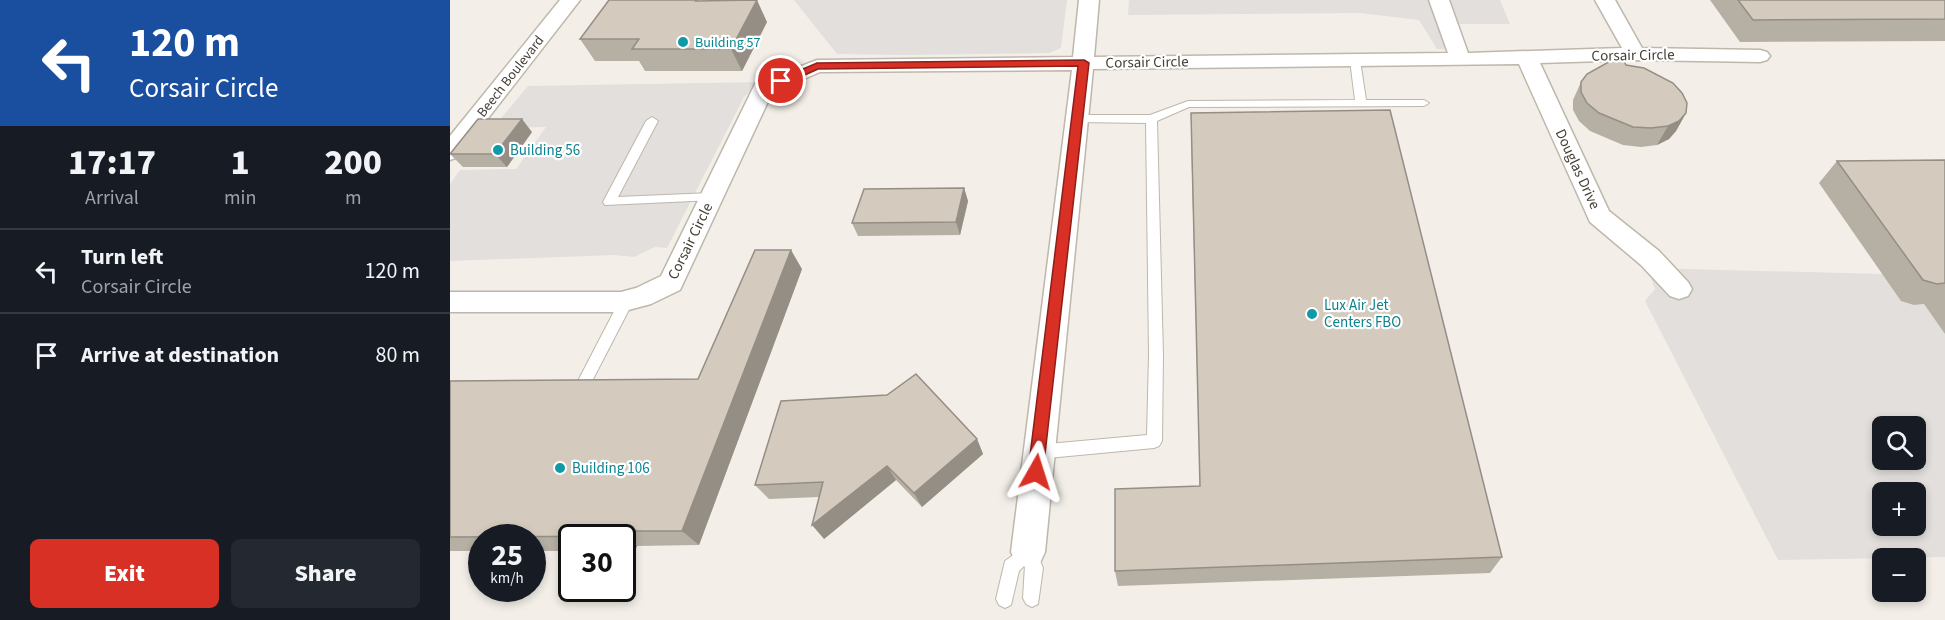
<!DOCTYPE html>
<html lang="en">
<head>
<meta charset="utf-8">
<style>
  :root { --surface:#171b24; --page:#242831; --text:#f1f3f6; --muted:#9ea1a6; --line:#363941; --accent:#d93025 }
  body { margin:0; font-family:"Source Sans 3",sans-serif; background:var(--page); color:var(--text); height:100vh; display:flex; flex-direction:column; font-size:22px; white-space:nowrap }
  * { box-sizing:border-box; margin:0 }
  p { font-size:20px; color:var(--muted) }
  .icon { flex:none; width:33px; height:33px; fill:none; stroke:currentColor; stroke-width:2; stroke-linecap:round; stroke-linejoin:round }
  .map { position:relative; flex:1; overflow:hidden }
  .details { display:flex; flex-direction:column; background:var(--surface); width:450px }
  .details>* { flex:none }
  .hud { background:#1a4fa0; color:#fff; overflow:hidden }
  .fabs { position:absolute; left:1422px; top:416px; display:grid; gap:12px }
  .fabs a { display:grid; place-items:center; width:54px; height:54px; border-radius:9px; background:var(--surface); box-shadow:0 3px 9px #0003; font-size:30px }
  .speed { position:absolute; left:18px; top:524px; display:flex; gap:12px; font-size:30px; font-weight:700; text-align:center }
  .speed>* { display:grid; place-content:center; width:78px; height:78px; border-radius:50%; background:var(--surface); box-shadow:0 3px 9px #0003; line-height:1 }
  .speed small { font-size:15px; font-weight:400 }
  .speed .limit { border:3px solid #111; border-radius:9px; background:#fff; color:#111 }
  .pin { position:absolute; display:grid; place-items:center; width:51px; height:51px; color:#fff; margin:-26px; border:3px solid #fff; border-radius:50%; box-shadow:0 2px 6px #0007 }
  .me { position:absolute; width:66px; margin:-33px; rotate:6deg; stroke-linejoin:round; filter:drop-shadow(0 0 4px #0008) }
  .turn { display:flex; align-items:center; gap:21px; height:126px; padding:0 30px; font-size:27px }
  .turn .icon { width:78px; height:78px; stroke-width:2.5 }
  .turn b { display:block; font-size:42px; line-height:51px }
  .eta { display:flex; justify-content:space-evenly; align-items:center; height:102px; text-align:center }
  .eta b { font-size:36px; font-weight:800; line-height:42px }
  .primary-button { display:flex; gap:12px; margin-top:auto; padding:12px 30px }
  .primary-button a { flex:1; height:69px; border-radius:9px; background:var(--accent); color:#fff; font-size:24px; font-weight:800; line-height:69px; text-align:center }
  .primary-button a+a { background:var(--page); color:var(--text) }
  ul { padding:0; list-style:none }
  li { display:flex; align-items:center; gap:18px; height:84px; padding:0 30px; border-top:2px solid var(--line) }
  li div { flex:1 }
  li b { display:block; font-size:22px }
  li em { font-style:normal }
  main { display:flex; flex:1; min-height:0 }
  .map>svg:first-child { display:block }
  .parking { fill:#e2dfdc; fill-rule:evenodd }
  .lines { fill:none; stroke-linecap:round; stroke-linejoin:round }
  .lane-casing { stroke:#beb7ab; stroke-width:2 }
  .street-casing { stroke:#beb7ab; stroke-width:3 }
  .lane { fill:#fff; fill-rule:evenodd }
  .street { fill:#fff; fill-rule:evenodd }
  .wall { fill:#b6afa3 }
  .shaded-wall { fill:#948e85 }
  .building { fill:#d4cbbe; stroke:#948e85; stroke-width:1.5 }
  .route { fill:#d93025; stroke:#8d1f18; stroke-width:1.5 }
  .culture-dot { fill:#0f9aa8; stroke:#fff; stroke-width:2 }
  .labels { text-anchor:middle; stroke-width:4.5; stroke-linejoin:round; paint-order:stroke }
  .far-culture-label { font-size:14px; fill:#0d838f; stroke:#fff; text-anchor:start }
  .far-street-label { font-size:14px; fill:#464037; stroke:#fff }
  .street-label { font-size:15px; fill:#464037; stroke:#fff }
  .culture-label { font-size:15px; fill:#0d838f; stroke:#fff; text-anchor:start }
</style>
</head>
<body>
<main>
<section class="details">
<div class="hud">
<div class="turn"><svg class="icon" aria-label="left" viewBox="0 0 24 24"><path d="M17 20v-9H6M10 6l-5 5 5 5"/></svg><div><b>120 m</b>Corsair Circle</div></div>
</div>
<div class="eta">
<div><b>17:17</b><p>Arrival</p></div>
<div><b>1</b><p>min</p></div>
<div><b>200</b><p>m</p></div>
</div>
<ul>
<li><svg class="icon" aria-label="left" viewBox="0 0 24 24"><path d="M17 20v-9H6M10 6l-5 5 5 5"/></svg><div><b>Turn left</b><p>Corsair Circle</p></div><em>120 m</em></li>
<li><svg class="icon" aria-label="arrive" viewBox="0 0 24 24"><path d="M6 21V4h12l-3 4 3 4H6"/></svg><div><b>Arrive at destination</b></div><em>80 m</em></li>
</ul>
<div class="primary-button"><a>Exit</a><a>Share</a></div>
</section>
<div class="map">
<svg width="1495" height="620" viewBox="0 0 1495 620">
  <rect width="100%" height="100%" fill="#f3efe8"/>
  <g class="parking">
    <polygon points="344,0 617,0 611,48 599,53 456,55 387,54"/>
    <polygon points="679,0 1050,0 1060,24 1008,24 1018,50 987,49 969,20 910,13 678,15"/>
    <polygon points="312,82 294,97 217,248 205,247 184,257 164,255 0,261 0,184 10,170 66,169 96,127 43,128 78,86"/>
    <path d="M1197 268 1432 274 1464 305 1474 304 1495 334V557L1328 560 1195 301 1205 289ZM1432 426H1466V459H1432ZM1432 492H1466V525H1432Z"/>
  </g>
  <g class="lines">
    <g class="lane-casing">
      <g id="lane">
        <polygon points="905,57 910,60 916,100 974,100 979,103 974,106 739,107 707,121 713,355 712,441 709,446 704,448 587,459 582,457 579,452 582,447 587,445 697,435 699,355 696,123 626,122 620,118 622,115 700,115 738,101 905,100 900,60"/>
        <polygon points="202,117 208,121 168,197 261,193 267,197 265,200 155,205 153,202 196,121"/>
        <polygon points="177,295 182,296 184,300 140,385 135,387 130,385 128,381 130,377 172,296"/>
        <polygon points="578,544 584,546 593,568 588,604 582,607 576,604 573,598 575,565 569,571 561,605 555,608 549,605 546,599 555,561"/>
      </g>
    </g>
    <g class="street-casing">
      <g id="street">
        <polygon points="110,0 130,0 8,157 0,160 0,136"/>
        <polygon points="629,0 649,0 644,57 998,53 979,0 999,0 1018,53 1172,48 1145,0 1165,0 1192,48 1310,50 1317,52 1320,56 1317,60 1310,62 1185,60 1090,63 1159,211 1209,251 1238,282 1242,289 1238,296 1229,299 1220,296 1191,265 1140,222 1069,64 643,69 595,552 590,563 578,568 566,563 561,552 622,70 370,72 322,93 230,290 201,304 171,312 0,312 0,292 171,292 186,288 211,276 305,84 367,60 623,57"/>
      </g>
    </g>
    <use href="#lane" class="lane"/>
    <use href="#street" class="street"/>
  </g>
  <g class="wall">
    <polygon points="1260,0 1495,0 1495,41 1290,42"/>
    <polygon points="271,1 317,22 292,71 195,71 189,61 145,61 130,39"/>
    <polygon points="1176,65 1236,113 1226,131 1219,139 1207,145 1191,147 1173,145 1140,131 1129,121 1123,110 1123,100 1131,82"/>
    <polygon points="82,132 57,167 13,167 0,154"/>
    <polygon points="741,135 1052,557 1040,573 668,586 665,571 750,486"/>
    <polygon points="1495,160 1495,334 1474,304 1464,305 1451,301 1369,183 1387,161"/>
    <polygon points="514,188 518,201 510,235 408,236 402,223"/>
    <polygon points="352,269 249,545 187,546 185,550 172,550 172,537 122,537 122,551 82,551 82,537 32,537 32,551 0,551 0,381 248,379"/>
    <polygon points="527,439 533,454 472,507 446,480 374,539 369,497 319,499 305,485"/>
  </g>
  <g class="shaded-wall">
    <polygon points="307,0 317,22 292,71 281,49"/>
    <polygon points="1236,113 1226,131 1219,139 1207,145 1218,126"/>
    <polygon points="72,119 82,132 57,167 45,154"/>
    <polygon points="514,188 518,201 510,235 506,222"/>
    <polygon points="341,250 352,269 249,545 232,531"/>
    <polygon points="527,439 533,454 472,507 464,493"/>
    <polygon points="437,466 446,480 374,539 362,525"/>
    <polygon points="167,531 187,546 185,550 172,541 172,537 167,537 165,536"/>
  </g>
  <g class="building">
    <polygon points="159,0 247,0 246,1 307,0 281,49 182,49 189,39 130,39"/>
    <polygon points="1288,0 1495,0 1495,19 1303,20"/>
    <polygon points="1171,55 1176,65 1194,68 1223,83 1232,93 1237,103 1236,113 1229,121 1218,126 1201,128 1183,127 1149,113 1137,103 1131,92 1131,82 1137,74"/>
    <polygon points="940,110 1052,557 665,571 665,489 750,486 741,113"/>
    <polygon points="28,119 72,119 45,154 0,154"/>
    <polygon points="1495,160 1495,283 1487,284 1473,280 1387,161"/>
    <polygon points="514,188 506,222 402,223 414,189"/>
    <polygon points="305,250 341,250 232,531 167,531 165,536 0,537 0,381 248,379"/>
    <polygon points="466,374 527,439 464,493 437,466 362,525 373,482 305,485 331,401 437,395"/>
  </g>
  <polygon class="route" points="634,60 639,63 593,472 591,477 586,479 580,477 578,472 628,66 368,69 335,84 331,85 325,81 367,63"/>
  <g class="culture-dot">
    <circle cx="233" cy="42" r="6"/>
    <circle cx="48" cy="150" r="6"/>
    <circle cx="862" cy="314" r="6"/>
    <circle cx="110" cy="468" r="6"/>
  </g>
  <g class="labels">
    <g class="far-culture-label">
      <text x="245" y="47">Building 57</text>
    </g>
    <g class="far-street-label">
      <text transform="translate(60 76) rotate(-52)" y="5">Beech Boulevard</text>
    </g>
    <g class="street-label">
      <text transform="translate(1183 55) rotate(-1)" y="5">Corsair Circle</text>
      <text transform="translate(697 62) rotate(-1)" y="5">Corsair Circle</text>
      <text transform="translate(1128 169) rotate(65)" y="5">Douglas Drive</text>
      <text transform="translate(240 241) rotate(-64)" y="5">Corsair Circle</text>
    </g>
    <g class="culture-label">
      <text x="60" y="155">Building 56</text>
      <text x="874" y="310">Lux Air Jet<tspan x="874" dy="17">Centers FBO</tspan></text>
      <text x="122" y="473">Building 106</text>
    </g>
  </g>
</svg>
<div class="fabs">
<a><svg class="icon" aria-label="search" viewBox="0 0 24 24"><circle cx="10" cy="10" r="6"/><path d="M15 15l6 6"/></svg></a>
<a>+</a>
<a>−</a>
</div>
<div class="speed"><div>25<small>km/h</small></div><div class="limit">30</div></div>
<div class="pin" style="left:331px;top:81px;background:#d93025"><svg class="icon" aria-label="arrive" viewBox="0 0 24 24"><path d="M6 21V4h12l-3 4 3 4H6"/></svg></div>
<svg class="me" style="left:586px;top:472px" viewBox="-20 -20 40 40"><path d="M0-17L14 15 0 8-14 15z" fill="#d93025" stroke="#fff" stroke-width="4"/></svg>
</div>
</main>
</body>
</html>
